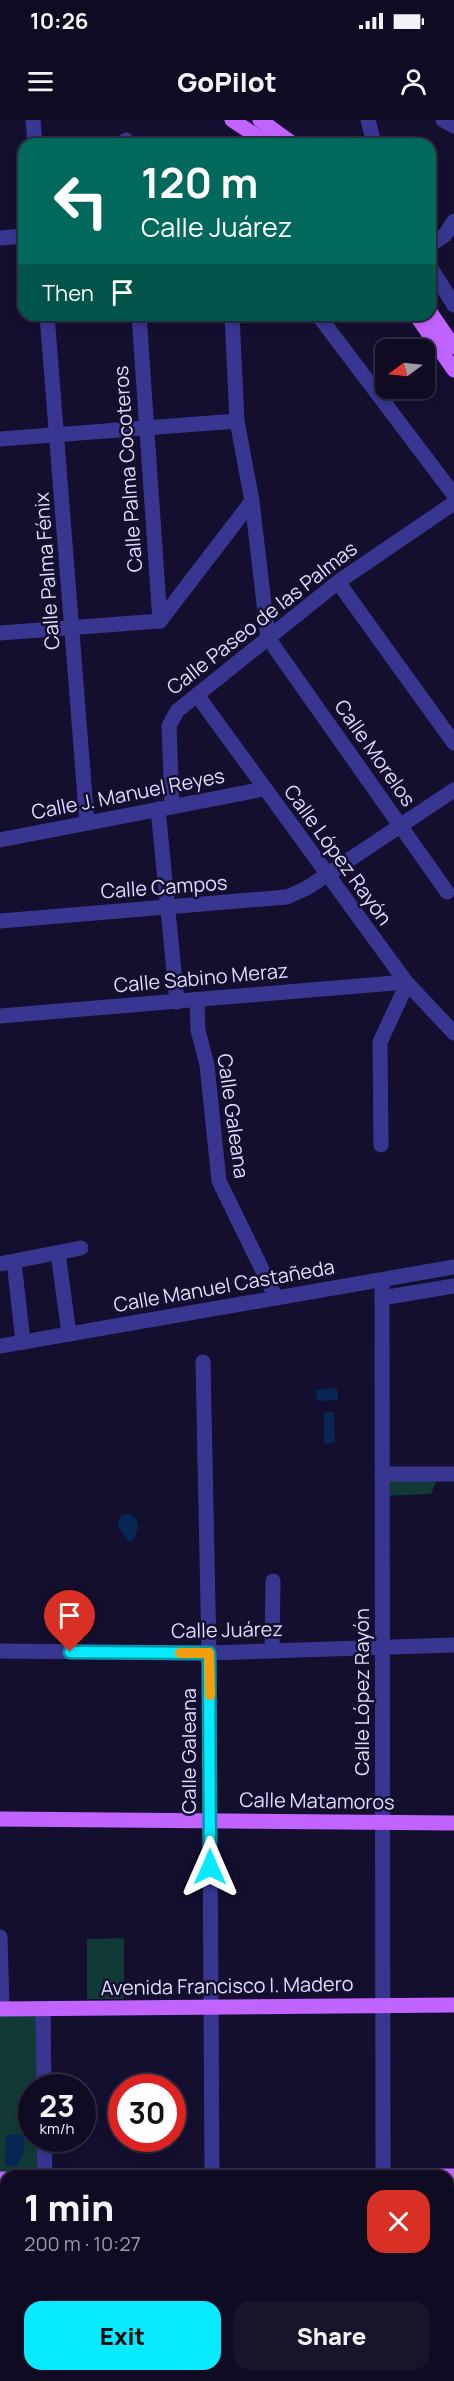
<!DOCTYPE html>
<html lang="en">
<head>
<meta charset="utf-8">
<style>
  :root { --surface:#0f0b22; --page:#18142a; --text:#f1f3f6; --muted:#9b9ba5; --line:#2f2b40; --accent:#08ebff }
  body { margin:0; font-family:Manrope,sans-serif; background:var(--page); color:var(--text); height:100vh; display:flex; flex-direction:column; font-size:22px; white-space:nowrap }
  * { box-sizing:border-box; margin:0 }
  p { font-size:20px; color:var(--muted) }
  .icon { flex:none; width:33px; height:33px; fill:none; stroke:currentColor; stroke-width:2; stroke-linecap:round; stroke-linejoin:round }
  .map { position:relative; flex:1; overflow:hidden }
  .details { position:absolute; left:0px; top:2050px; width:454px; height:212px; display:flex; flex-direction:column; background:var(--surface); border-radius:18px 18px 0 0; box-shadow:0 3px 9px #0003,0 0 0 2px var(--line) }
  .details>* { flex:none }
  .guide { position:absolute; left:18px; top:18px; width:418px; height:183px; border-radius:18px; box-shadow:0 3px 9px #0003,0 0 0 2px var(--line); background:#00695c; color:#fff; overflow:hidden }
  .needle { width:39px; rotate:255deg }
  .buttons { position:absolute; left:375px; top:219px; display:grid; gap:12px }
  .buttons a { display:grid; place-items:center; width:60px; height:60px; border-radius:12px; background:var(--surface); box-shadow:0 3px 9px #0003,0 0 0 2px var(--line); font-size:30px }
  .speed { position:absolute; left:18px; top:1954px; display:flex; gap:12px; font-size:30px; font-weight:700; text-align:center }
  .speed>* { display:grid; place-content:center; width:78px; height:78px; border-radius:50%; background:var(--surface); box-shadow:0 3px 9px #0003,0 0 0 2px var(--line); line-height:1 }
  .speed small { font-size:15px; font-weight:400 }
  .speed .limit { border:9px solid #d22; background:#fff; color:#111 }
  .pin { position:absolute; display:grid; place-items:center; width:51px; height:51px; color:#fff; margin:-62px -26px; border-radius:50% 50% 50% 0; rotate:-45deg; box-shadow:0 0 6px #0007 }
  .pin .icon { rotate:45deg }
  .me { position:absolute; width:66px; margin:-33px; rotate:0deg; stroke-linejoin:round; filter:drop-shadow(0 0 4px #0008) }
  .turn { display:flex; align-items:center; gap:21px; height:126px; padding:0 24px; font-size:27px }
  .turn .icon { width:78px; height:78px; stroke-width:2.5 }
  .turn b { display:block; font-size:42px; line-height:51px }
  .then { display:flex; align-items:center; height:57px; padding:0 24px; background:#0003; gap:12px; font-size:22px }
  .round { display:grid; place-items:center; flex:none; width:63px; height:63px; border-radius:18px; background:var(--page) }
  .headline { display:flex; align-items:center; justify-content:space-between; height:102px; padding:0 24px }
  h1 { font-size:36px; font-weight:800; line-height:45px }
  .primary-button { display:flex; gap:12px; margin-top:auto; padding:12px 24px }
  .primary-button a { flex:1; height:69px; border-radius:18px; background:var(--accent); color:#111; font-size:24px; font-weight:800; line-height:69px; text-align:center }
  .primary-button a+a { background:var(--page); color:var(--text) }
  .status { display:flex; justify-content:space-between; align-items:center; height:42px; padding:0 30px; background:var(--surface); direction:ltr }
  .status svg { height:16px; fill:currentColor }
  header { display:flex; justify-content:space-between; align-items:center; height:78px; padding:0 24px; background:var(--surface); font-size:27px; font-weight:800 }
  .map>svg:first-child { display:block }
  .green { fill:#113936 }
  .water { fill:#082554 }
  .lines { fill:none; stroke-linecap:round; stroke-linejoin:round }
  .minor { stroke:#383691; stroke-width:15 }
  .major { stroke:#c163ff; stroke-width:15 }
  .route-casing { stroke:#0599a6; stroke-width:15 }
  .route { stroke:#08ebff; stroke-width:10 }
  .slow { stroke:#f59e0b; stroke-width:10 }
  .labels { text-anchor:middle; stroke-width:5; stroke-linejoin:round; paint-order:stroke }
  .street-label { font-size:20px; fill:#dfdcff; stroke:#140f2e }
</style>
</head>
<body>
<div class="status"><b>10:26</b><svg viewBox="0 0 49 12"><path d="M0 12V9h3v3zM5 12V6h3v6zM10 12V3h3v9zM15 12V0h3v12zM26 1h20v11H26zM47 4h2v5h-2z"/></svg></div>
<header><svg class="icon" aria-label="menu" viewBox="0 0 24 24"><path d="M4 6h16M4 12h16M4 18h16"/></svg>GoPilot<svg class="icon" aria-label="person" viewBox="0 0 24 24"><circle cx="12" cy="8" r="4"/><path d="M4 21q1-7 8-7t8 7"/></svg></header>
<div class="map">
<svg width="454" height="2261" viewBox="0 0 454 2261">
  <rect width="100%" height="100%" fill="#140f2e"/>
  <g class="green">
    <polygon points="382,1354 439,1354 431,1374 382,1376"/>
    <polygon points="124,1818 124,1879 87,1879 87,1819"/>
    <polygon points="41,1884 43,1968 32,1968 32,2019 43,2019 44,2056 6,2056 6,2229 0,2229 0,1887"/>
    <polygon points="449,2222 454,2222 454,2261 383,2261 383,2256 448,2256"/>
  </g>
  <g class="water">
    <polygon points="337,1268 338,1280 317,1281 316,1270"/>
    <polygon points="324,1292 334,1292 335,1323 324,1323"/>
    <polygon points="128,1393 137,1398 138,1409 133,1421 129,1422 118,1407 118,1400 122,1395"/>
    <polygon points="6,2015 24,2015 23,2036 16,2046 5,2046"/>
  </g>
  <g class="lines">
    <g class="minor">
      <polyline points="33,0 35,24"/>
      <polyline points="368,0 374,24"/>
      <polyline points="443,0 454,6"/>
      <polyline points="126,20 127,24"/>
      <polyline points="0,118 24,116"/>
      <polyline points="430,125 445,115 454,101"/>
      <polyline points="430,147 454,185"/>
      <polyline points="47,195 87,703"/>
      <polyline points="139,195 160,501"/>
      <polyline points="232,195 237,301 252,381 268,518 447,772"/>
      <polyline points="318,195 454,375"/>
      <polyline points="0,319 237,301"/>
      <polyline points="338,462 454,623"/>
      <polyline points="0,513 160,501 252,381"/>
      <polyline points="197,575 406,862 454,913"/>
      <polyline points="172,687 169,606 177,591 338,462 454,383"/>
      <polyline points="158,689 177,882"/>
      <polyline points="0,720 264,669"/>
      <polyline points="0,801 287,777 307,768 454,670"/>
      <polyline points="197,880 198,910 207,945 219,1061 276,1178"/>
      <polyline points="0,896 406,862"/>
      <polyline points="381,1025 380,922 407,864"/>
      <polyline points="58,1133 69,1214"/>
      <polyline points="14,1142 23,1222"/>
      <polyline points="0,1144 81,1128"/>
      <polyline points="382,1160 383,2056"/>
      <polyline points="382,1178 454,1166"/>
      <polyline points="0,1226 454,1147"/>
      <polyline points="203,1242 209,1533 212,2056"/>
      <polyline points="382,1354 454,1354"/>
      <polyline points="0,1531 209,1533 454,1525"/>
      <polyline points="272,1531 273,1461"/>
      <polyline points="0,1817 2,1889"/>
      <polyline points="43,1889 44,1968"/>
      <polyline points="44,2019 45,2056"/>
      <polyline points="448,2225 454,2225"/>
      <polyline points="0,2231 6,2232"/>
      <polyline points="17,2256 17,2261"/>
      <polyline points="384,2256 384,2261"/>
      <polyline points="215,2261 215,2256"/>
    </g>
    <g class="major">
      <polyline points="232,0 269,24"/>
      <polyline points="260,0 293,24"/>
      <polyline points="430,192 454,227"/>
      <polyline points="416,195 454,250"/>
      <polyline points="0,1699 454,1703"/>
      <polyline points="0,1889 454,1885"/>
      <polyline points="353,2056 454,2056"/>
      <polyline points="0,2059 6,2059"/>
    </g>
  </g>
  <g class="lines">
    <g class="route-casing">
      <polyline id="route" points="70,1532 209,1533 210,1747"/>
    </g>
    <use href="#route" class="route"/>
    <polyline class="slow" points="180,1533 209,1533 210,1575"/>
  </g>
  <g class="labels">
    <g class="street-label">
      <text transform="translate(128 349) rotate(-94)" y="7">Calle Palma Cocoteros</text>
      <text transform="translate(47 451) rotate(-94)" y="7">Calle Palma Fénix</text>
      <text transform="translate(262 498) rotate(-38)" y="7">Calle Paseo de las Palmas</text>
      <text transform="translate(375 633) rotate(55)" y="7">Calle Morelos</text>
      <text transform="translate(128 674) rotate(-11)" y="7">Calle J. Manuel Reyes</text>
      <text transform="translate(338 735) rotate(54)" y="7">Calle López Rayón</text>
      <text transform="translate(164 767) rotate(-4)" y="7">Calle Campos</text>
      <text transform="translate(201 858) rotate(-5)" y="7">Calle Sabino Meraz</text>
      <text transform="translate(233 996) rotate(82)" y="7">Calle Galeana</text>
      <text transform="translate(224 1166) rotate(-10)" y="7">Calle Manuel Castañeda</text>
      <text transform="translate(227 1510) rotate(-1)" y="7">Calle Juárez</text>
      <text transform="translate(362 1572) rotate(-90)" y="7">Calle López Rayón</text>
      <text transform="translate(189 1631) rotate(-90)" y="7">Calle Galeana</text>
      <text transform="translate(317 1681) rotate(1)" y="7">Calle Matamoros</text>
      <text transform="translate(227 1866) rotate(-1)" y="7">Avenida Francisco I. Madero</text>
    </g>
  </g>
</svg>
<div class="buttons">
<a><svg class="needle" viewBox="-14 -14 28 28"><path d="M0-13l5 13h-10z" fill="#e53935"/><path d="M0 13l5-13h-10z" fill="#9b9ba5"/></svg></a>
</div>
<div class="speed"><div>23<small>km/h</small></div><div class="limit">30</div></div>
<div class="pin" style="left:70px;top:1532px;background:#d93025"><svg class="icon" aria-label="arrive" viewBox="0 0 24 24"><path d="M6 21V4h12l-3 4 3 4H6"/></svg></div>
<svg class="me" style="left:210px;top:1747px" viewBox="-20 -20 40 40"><path d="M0-17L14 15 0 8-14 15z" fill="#08ebff" stroke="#fff" stroke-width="4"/></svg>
<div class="guide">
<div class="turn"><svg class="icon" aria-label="left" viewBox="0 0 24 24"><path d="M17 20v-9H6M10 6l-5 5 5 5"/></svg><div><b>120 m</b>Calle Juárez</div></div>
<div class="then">Then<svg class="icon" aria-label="arrive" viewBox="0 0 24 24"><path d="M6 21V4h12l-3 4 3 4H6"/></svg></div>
</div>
<section class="details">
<div class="headline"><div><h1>1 min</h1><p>200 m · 10:27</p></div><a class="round" style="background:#d93025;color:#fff"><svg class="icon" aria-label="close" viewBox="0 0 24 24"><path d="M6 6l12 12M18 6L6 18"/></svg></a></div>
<div class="primary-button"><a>Exit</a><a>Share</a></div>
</section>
</div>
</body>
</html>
